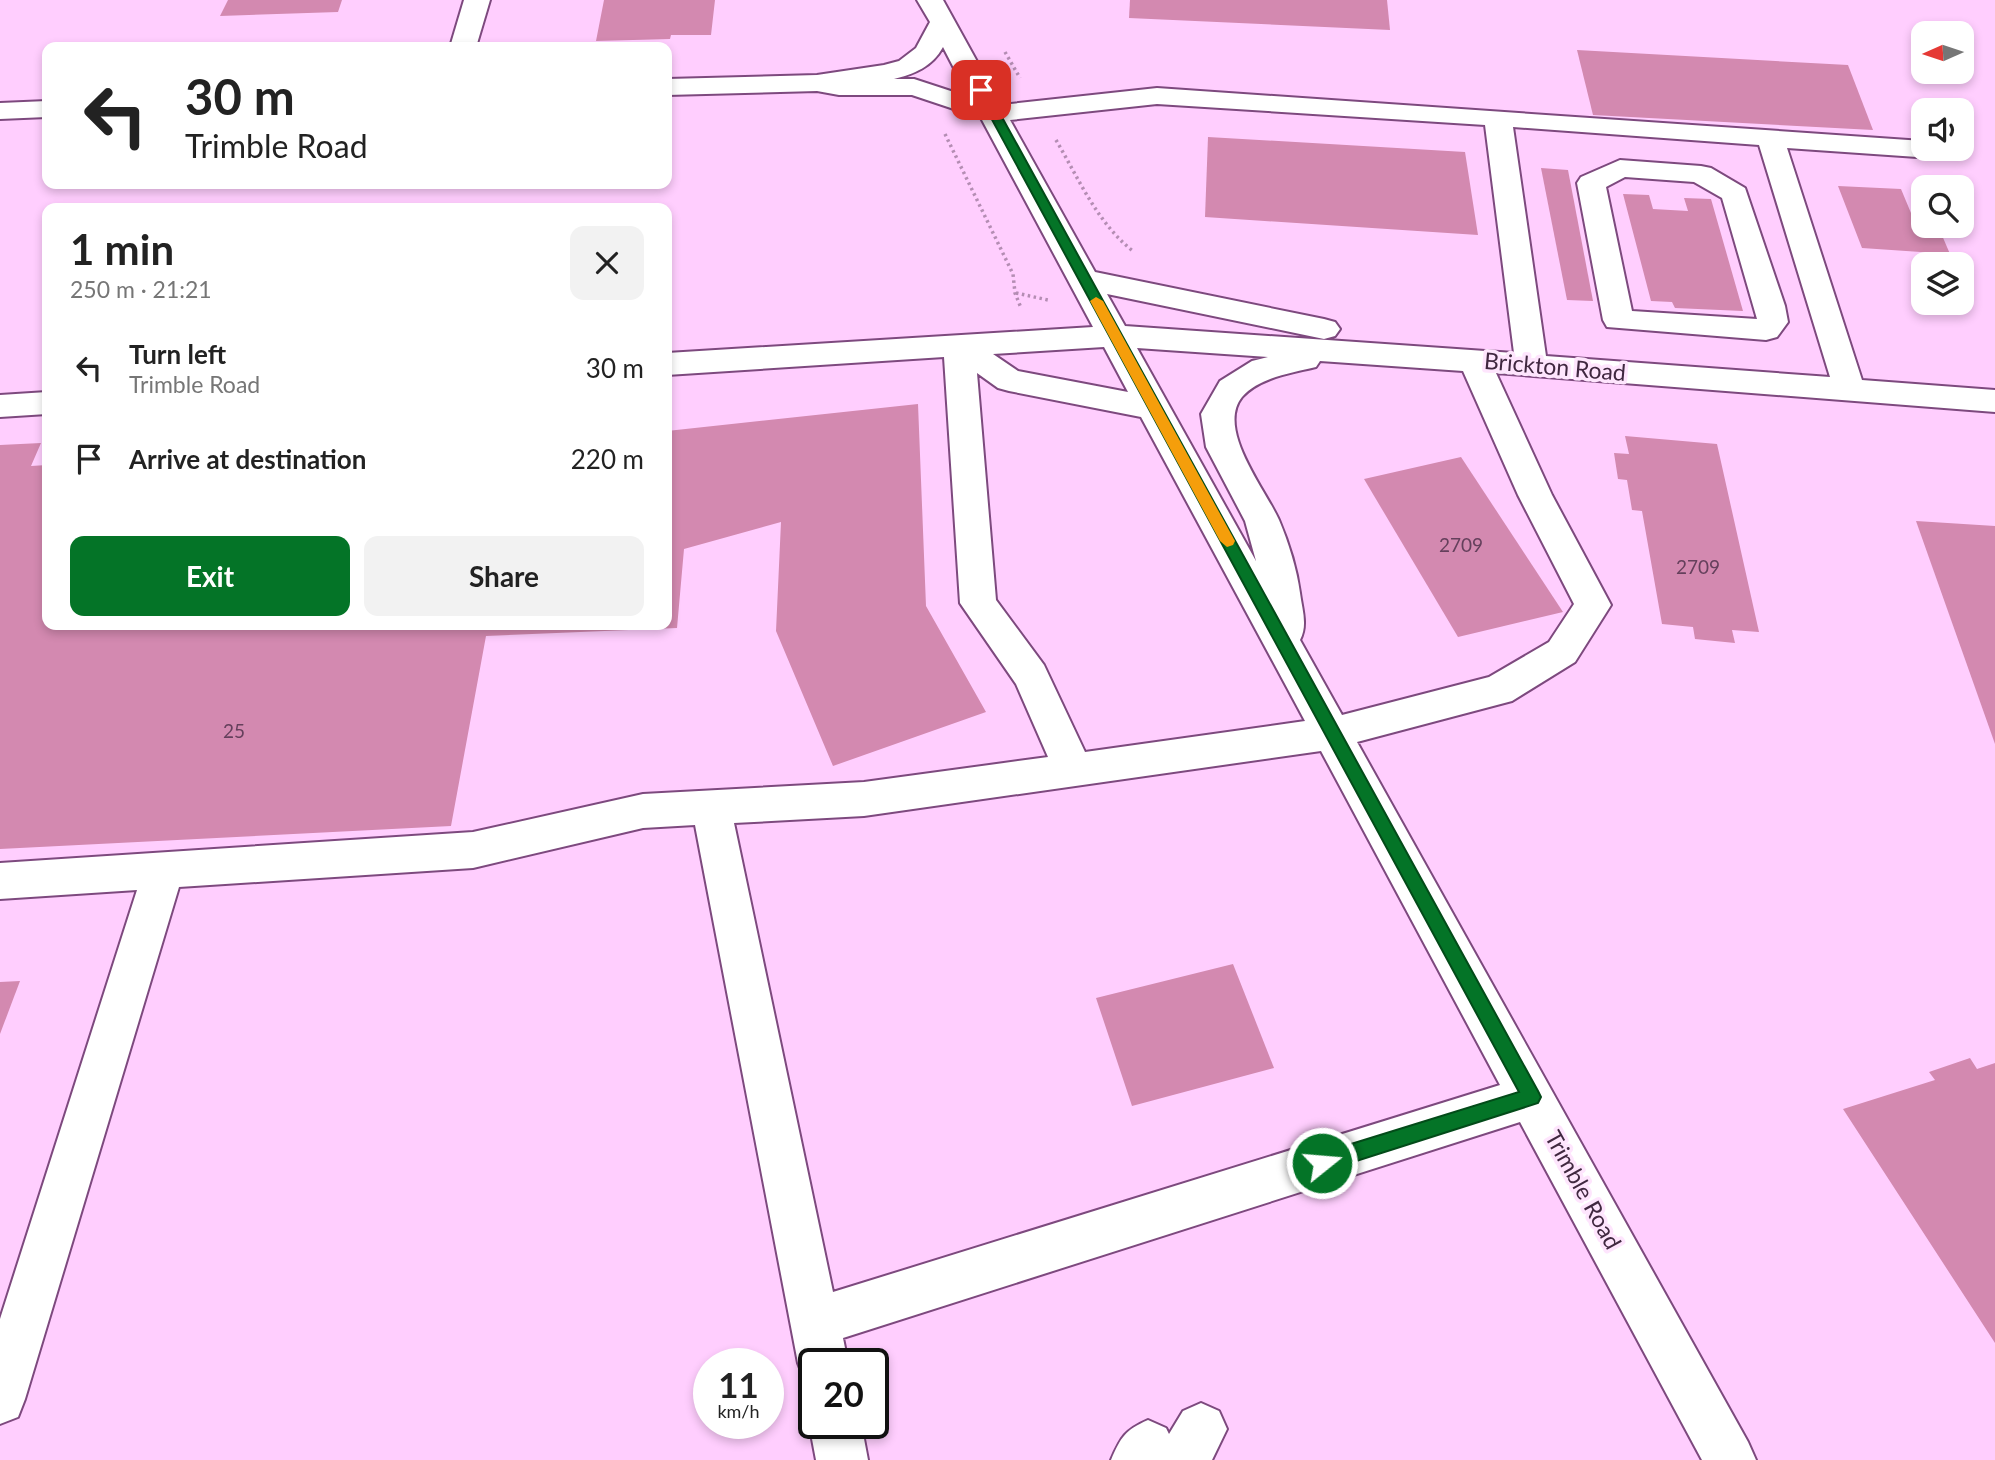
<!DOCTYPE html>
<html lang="en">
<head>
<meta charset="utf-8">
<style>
  :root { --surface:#fff; --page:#f2f2f2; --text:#222; --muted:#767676; --accent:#047427 }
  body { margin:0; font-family:Lato,sans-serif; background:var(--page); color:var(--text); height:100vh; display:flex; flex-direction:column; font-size:26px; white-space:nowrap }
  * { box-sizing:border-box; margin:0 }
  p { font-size:23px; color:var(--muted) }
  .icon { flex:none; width:38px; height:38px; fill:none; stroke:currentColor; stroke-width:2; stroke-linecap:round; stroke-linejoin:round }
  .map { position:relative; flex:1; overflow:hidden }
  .panel { position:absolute; left:42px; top:203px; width:630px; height:427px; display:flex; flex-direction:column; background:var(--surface); border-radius:14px; box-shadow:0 4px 10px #0003 }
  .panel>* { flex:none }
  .guide { position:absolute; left:42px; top:42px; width:630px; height:147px; border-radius:14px; box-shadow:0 4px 10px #0003; background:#fff; color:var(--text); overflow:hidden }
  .needle { width:46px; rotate:267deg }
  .buttons { position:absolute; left:1911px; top:21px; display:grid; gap:14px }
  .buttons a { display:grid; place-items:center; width:63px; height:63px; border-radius:14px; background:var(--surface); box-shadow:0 4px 10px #0003; font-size:35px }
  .speed { position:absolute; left:693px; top:1348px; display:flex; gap:14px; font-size:35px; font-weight:700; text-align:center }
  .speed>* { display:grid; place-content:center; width:91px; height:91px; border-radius:50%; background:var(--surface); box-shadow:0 4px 10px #0003; line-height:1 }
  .speed small { font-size:18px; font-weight:400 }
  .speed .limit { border:4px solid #111; border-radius:10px; background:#fff; color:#111 }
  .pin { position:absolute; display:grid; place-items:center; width:60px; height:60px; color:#fff; margin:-30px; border-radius:14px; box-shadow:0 4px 10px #0006 }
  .me { position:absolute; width:77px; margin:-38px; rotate:73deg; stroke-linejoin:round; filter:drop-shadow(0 0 5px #0008) }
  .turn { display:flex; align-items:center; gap:24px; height:147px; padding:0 28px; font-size:32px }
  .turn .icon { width:91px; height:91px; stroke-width:2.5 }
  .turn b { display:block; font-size:49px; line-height:60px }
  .round { display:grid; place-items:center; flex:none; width:74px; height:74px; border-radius:14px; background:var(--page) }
  .summary { display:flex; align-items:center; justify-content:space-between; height:119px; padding:0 28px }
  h1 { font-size:42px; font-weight:700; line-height:52px }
  .cta { display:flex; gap:14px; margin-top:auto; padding:14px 28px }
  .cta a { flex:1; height:80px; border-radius:14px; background:var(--accent); color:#fff; font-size:28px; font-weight:700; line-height:80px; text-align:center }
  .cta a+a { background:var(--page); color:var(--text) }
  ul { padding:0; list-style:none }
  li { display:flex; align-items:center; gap:21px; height:91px; padding:0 28px }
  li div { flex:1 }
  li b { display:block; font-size:26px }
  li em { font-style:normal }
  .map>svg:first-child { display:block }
  .building { fill:#d389b0 }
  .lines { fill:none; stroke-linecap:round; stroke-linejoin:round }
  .minor-casing { stroke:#7d497e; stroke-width:4 }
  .path { stroke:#b48db3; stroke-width:3.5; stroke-dasharray:2.5 3.5; stroke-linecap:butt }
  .minor { fill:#fff; fill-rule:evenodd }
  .route { fill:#047427; stroke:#034b19; stroke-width:2 }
  .slow { fill:#f59e0b }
  .labels { text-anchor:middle; stroke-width:7; stroke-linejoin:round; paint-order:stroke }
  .number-label { font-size:19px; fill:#65405c }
  .street-label { font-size:23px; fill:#402840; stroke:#fee5fd }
</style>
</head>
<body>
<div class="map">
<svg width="1995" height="1460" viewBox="0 0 1995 1460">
  <rect width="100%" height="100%" fill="#ffcefe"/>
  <g class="building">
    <polygon points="228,0 342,0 338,12 220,16"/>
    <polygon points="604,0 715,0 711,35 671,35 670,39 596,41"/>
    <polygon points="1130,0 1387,0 1390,30 1129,18"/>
    <polygon points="1577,50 1848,65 1873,130 1593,115"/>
    <polygon points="1208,137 1465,152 1478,235 1205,217"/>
    <polygon points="1541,168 1568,170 1593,301 1567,300"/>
    <polygon points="1838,186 1901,189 1911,213 1923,214 1923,226 1938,226 1950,254 1862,248"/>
    <polygon points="1623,194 1649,195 1653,209 1688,211 1684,198 1711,199 1743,311 1675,308 1672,302 1651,301"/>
    <polygon points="918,404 926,606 986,712 833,766 776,631 781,522 684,549 677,628 486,636 451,826 0,849 0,445 41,443 31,466 47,465 47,625 667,625 667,431"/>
    <polygon points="1625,436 1717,444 1759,632 1732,630 1735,643 1695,639 1693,627 1662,624 1642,511 1632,510 1627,480 1618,479 1614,453 1629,454"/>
    <polygon points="1461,457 1563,612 1458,637 1364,479"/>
    <polygon points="1916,521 1995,526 1995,744"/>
    <polygon points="1233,964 1274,1068 1132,1106 1096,998"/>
    <polygon points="20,981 0,1034 0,982"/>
    <polygon points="1970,1058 1977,1069 1995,1063 1995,1343 1843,1109 1935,1080 1929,1072"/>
  </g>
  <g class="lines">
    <g class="minor-casing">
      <g id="minor">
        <polygon points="464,0 490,0 476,47 450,47"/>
        <path d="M917 0H943L1001 105 1157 88 1923 141V149H1958L1960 151 1956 157 1946 159 1787 148 1862 380 1995 390V412L1496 373 1552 495 1611 605 1575 662 1512 701 1357 742 1748 1442 1756 1460H1702L1520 1122 843 1338 848 1363H814V1384L805 1381 798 1363 695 825 643 828 473 868 179 887 25 1399 18 1417 0 1424V1319L137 890 0 899V863L473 832 643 794 864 782 1048 757 1016 684 960 603 944 357 667 375V353L1093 327 981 118 912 95H839L817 91 667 95V79L817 75 884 65 899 61 916 48 930 22ZM943 47 969 97 914 79H894C914 74 932 67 943 47ZM1157 104 1485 125 1514 353 1125 326 1107 294 1324 339 1335 336 1340 329 1335 322 1324 319 1095 272 1010 120ZM1513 127 1759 145 1830 377 1546 356ZM1104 347 1128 392 1018 371 993 354ZM1137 348 1268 357 1252 361 1220 381 1201 414 1206 447 1245 521 1256 561ZM1320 361 1463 371 1518 495 1574 604 1549 642 1489 677 1342 715 1300 640C1308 625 1302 609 1300 593 1297 570 1288 541 1279 520 1265 489 1216 429 1242 397 1260 377 1292 373 1316 367ZM977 373 998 388 1009 391 1141 417 1305 721 1085 752 1044 665 996 600ZM1321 751 1500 1085 833 1292 734 823 864 816Z"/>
        <polygon points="47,101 47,117 0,119 0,103"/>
        <path d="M1620 160 1701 166 1711 168 1745 188 1785 306 1788 322 1777 337 1766 340 1607 327 1603 320 1577 183 1581 177ZM1625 177 1694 182 1722 198 1757 319 1632 311 1606 187Z"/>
        <polygon points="47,392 47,414 0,417 0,395"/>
        <path d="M1201 1403 1219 1411 1227 1429 1212 1460H1111C1121 1437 1125 1430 1148 1420L1166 1428 1169 1434 1183 1411Z"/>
        <polygon points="814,1412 814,1423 861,1423 868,1460 816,1460 809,1423"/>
      </g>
    </g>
    <g class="path">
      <polyline points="1005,52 1020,78"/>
      <polyline points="945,134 1013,274 1015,293 1021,308"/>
      <path d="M1056 140C1079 179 1097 223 1134 252"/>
      <polyline points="1016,293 1048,300"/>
    </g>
    <use href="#minor" class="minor"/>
  </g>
  <polygon class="route" points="981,87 987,90 1538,1091 1541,1097 1538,1103 1322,1172 1315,1169 1312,1163 1315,1156 1322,1153 1519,1092 976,90"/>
  <polygon class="slow" points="1096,297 1103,301 1235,541 1233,545 1227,547 1220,541 1090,301"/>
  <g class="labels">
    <g class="number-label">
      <text x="1461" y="552">2709</text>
      <text x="1698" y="574">2709</text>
      <text x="234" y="738">25</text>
    </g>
    <g class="street-label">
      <text transform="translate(1555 367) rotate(5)" y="8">Brickton Road</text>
      <text transform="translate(1583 1190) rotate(61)" y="8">Trimble Road</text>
    </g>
  </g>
</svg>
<div class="buttons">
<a><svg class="needle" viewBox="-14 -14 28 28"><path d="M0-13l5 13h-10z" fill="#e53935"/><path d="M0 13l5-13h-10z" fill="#767676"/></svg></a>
<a><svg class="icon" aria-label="sound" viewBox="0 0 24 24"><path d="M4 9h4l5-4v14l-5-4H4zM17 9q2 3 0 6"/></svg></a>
<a><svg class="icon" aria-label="search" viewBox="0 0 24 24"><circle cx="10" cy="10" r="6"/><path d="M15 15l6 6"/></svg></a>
<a><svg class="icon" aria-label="layers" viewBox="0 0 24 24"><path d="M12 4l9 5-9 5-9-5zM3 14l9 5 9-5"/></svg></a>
</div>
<div class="speed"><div>11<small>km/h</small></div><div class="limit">20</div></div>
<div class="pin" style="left:981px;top:90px;background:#d93025"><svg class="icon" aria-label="arrive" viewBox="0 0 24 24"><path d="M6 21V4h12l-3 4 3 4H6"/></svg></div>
<svg class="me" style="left:1322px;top:1163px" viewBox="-20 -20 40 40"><circle r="17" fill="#047427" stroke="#fff" stroke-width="3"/><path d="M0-11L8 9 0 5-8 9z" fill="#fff"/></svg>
<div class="guide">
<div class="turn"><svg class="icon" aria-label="left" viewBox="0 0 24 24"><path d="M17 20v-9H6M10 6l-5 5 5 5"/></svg><div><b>30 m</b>Trimble Road</div></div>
</div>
<section class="panel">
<div class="summary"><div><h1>1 min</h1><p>250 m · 21:21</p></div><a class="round"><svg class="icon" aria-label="close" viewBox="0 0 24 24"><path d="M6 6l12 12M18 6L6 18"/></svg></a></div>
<ul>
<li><svg class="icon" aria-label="left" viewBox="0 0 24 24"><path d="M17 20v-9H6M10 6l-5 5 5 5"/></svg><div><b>Turn left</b><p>Trimble Road</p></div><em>30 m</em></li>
<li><svg class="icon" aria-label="arrive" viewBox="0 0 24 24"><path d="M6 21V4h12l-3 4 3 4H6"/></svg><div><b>Arrive at destination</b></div><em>220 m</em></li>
</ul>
<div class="cta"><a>Exit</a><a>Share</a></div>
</section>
</div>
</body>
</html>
